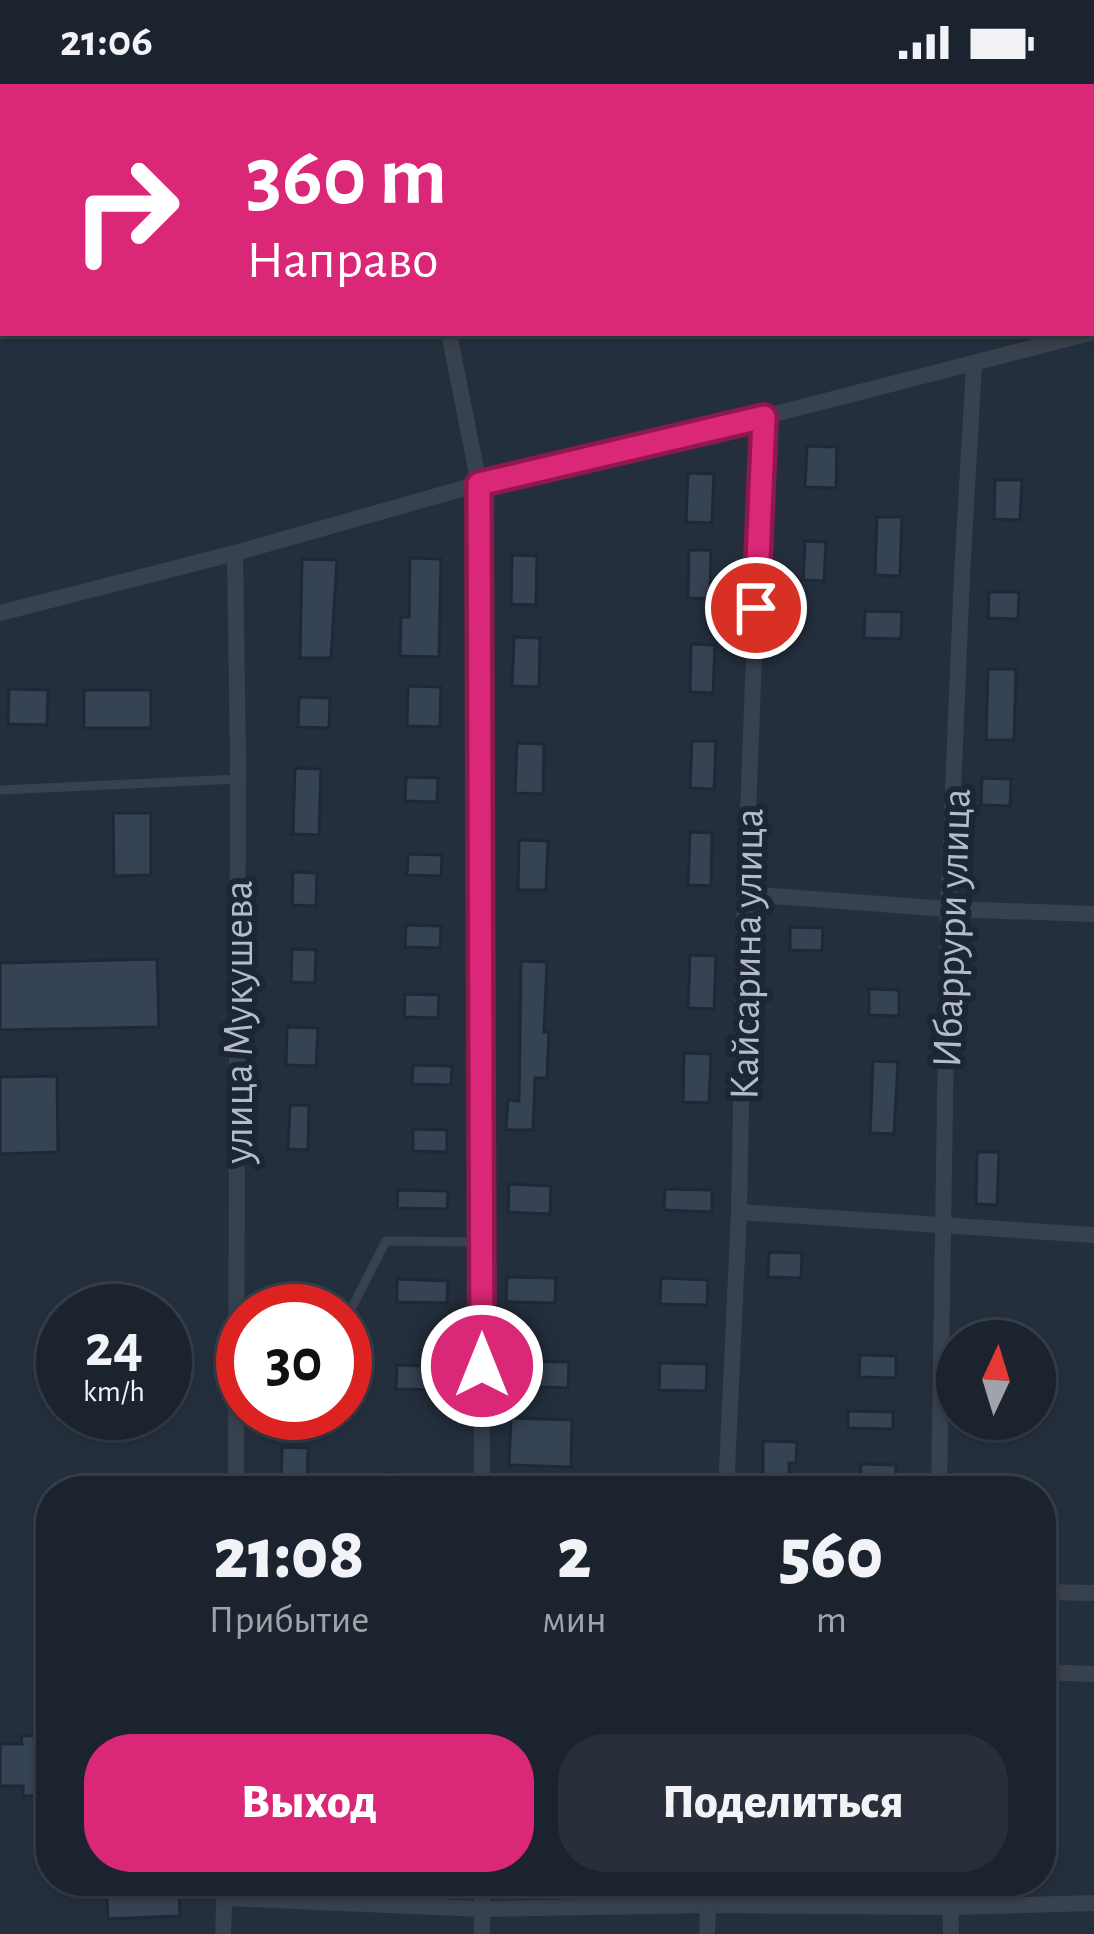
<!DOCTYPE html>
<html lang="ru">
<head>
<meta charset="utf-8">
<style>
  :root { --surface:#1b232e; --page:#282f3a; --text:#f1f3f6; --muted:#a0a4aa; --line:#39404a; --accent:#db2777 }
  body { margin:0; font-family:"Alegreya Sans",sans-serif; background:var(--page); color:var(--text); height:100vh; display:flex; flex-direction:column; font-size:45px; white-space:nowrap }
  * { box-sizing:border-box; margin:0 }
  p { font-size:39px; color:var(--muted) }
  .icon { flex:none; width:66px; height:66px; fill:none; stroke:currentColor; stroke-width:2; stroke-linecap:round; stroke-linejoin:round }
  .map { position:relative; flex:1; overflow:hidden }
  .details { position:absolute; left:36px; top:1392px; width:1020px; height:420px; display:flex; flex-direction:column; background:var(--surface); border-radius:48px; box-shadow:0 3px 9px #0004,0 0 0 3px var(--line) }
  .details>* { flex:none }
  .banner { position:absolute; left:0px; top:0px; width:1095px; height:252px; box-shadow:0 3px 9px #0004,0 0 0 3px var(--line); background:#db2777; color:#fff; overflow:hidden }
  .needle { width:78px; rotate:4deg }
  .fabs { position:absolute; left:936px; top:1236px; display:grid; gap:24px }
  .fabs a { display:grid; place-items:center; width:120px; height:120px; border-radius:50%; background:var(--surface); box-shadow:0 3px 9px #0004,0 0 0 3px var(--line); font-size:60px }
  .speed { position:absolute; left:36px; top:1200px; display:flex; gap:24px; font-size:60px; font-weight:700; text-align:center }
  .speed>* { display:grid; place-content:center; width:156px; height:156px; border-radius:50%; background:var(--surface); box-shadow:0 3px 9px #0004,0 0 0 3px var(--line); line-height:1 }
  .speed small { font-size:30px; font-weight:400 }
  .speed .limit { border:18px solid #d22; background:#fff; color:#111 }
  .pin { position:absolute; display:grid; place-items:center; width:102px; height:102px; color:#fff; margin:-51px; border:6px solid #fff; border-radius:50%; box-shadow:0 3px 12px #0007 }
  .me { position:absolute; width:132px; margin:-66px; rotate:0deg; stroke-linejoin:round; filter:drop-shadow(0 0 9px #0008) }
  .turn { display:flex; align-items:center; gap:42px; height:252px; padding:0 48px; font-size:54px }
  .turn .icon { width:156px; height:156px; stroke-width:2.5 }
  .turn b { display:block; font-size:84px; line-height:102px }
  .eta { display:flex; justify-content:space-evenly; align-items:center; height:204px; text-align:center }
  .eta b { font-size:72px; font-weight:800; line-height:84px }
  .action { display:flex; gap:24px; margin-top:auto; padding:24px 48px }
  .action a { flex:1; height:138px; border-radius:48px; background:var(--accent); color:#fff; font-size:48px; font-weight:800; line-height:138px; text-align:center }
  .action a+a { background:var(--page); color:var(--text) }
  .status { display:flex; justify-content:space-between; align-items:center; height:84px; padding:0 60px; background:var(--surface); direction:ltr }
  .status svg { height:33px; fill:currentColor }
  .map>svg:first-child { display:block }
  .building { fill:#364354; stroke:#1f2835; stroke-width:3 }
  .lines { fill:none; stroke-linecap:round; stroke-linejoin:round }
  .service { stroke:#38414e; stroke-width:9 }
  .minor { stroke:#38414e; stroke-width:16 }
  .route-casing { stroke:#8e194d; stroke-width:30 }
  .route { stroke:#db2777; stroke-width:21 }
  .labels { text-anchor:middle; stroke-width:12; stroke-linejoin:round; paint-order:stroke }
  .street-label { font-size:42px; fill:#b4bcc9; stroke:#1d2633 }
</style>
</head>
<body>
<div class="status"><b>21:06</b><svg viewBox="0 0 49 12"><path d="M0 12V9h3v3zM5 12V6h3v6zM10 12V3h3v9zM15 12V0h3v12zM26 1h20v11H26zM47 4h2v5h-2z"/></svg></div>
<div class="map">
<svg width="1094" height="1850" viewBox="0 0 1094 1850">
  <rect width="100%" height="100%" fill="#242f3e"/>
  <g class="building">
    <polygon points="807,362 837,363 836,404 805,403"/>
    <polygon points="688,389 714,390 712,439 686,438"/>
    <polygon points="995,396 1022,396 1020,436 994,435"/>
    <polygon points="877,433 902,433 900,492 875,491"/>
    <polygon points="805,457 826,458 824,497 803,496"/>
    <polygon points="689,466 711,466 710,515 688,514"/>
    <polygon points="512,471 537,472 536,521 511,520"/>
    <polygon points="410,474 441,475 439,573 400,572 401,533 409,533"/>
    <polygon points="302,475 337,476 331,574 300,574"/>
    <polygon points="989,508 1019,508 1018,535 988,534"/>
    <polygon points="865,527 902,528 901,555 864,554"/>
    <polygon points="514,553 540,554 539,603 512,602"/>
    <polygon points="691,560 715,561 713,609 690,608"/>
    <polygon points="988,585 1016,585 1014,656 986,656"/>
    <polygon points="408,602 441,603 440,643 407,642"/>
    <polygon points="9,605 48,606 47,641 8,640"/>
    <rect x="84" y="606" width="67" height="38"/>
    <polygon points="299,613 330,614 329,644 298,643"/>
    <polygon points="692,657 716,657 714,705 690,704"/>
    <polygon points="517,659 544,660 543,710 515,709"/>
    <polygon points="295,684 321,685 319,751 293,750"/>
    <polygon points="406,693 438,694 437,718 405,717"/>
    <polygon points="982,694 1011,695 1010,722 981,721"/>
    <polygon points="113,729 151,729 151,791 114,792"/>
    <polygon points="690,748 712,749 711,802 688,801"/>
    <polygon points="519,756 548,757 546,806 518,806"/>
    <polygon points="408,770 442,771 441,792 407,791"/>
    <polygon points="293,788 317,789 316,822 292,821"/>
    <polygon points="406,841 441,842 440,864 405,863"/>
    <polygon points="790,843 823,844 822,867 790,866"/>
    <polygon points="292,865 316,866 315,899 291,898"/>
    <polygon points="690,871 716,872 714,925 688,924"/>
    <polygon points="157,875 159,943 0,946 0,879"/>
    <polygon points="521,877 547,878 544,948 549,948 547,994 535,994 533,1046 506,1046 508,1016 519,1017"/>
    <polygon points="869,905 899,906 899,932 869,931"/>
    <polygon points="405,910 439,911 438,934 404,933"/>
    <polygon points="287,943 318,944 316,982 286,981"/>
    <polygon points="684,969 711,970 709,1019 683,1018"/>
    <polygon points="873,977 898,978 894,1050 870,1049"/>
    <polygon points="413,981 452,982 451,1001 412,1000"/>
    <polygon points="57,992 58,1068 0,1070 0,993"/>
    <polygon points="290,1021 309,1021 308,1066 288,1065"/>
    <polygon points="413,1045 447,1046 447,1068 413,1067"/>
    <polygon points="977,1068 999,1068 997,1121 976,1120"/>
    <polygon points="509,1100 551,1102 550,1130 508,1128"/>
    <polygon points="665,1105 712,1106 712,1128 664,1126"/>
    <polygon points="398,1106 448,1107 447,1125 397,1124"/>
    <polygon points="769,1168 802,1169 801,1194 768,1193"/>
    <polygon points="507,1193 556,1194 555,1219 506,1218"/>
    <polygon points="661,1194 708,1196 707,1221 660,1220"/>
    <polygon points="397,1195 448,1197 447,1219 397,1218"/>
    <polygon points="860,1271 896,1272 896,1294 859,1293"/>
    <polygon points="515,1277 569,1278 568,1304 514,1302"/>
    <polygon points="660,1279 707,1280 706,1307 659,1306"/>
    <polygon points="397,1281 448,1283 447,1306 396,1305"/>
    <polygon points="848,1327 893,1328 893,1345 848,1344"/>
    <polygon points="511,1334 572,1336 571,1383 509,1381"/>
    <polygon points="763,1357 797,1358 796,1379 789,1379 789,1407 763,1407"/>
    <polygon points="282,1363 308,1364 307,1407 281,1407"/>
    <polygon points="861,1380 896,1381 895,1403 860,1402"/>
    <polygon points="385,1390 443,1392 442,1407 384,1407"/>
    <polygon points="51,1651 51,1711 23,1712 23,1702 0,1702 0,1660 22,1660 21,1652"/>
    <polygon points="106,1797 179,1797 180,1832 108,1835"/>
  </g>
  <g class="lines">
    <g class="service">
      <polyline points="0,706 238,695"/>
      <polyline points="345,1231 348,1231 386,1157 481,1158"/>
    </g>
    <g class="minor">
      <polyline points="400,0 401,3"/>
      <polyline points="449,249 479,400 482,1407"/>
      <polyline points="235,469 238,675 236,1407"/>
      <polyline points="0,529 235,469 479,400 763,333 1094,248"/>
      <polyline points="745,810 948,825 1094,830"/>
      <polyline points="739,1128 1094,1151"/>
      <polyline points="726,1407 739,1128 745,810 763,333"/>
      <polyline points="939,1407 948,825 962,491 974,281"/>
      <polyline points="1041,1508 1094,1509"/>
      <polyline points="1041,1588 1094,1590"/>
      <polyline points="950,1797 951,1850"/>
      <polyline points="224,1814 482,1825 707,1821 951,1823 1094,1819"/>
      <polyline points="223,1850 225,1797"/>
      <polyline points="482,1850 482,1797"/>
      <polyline points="707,1850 709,1797"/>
    </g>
  </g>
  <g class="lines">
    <g class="route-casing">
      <polyline id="route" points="482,1282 479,400 764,333 756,524"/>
    </g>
    <use href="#route" class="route"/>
  </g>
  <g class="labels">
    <g class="street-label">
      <text transform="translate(950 844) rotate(-88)" y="15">Ибаррури улица</text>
      <text transform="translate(745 870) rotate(-89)" y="15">Кайсарина улица</text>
      <text transform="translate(237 938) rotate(-90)" y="15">улица Мукушева</text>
    </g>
  </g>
</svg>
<div class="fabs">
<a><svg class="needle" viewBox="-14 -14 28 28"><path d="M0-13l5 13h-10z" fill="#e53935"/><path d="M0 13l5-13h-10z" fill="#a0a4aa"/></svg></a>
</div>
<div class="speed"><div>24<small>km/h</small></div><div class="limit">30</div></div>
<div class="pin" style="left:756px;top:524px;background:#d93025"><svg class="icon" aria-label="arrive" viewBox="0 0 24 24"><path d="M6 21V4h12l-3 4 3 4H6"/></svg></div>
<svg class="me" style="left:482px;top:1282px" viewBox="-20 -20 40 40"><circle r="17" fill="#db2777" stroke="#fff" stroke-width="3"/><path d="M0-11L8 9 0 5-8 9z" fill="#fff"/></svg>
<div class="banner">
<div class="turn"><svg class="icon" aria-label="right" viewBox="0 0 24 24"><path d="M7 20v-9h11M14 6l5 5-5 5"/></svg><div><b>360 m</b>Направо</div></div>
</div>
<section class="details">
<div class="eta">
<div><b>21:08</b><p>Прибытие</p></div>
<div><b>2</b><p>мин</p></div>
<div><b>560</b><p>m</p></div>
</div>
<div class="action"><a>Выход</a><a>Поделиться</a></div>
</section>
</div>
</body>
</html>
